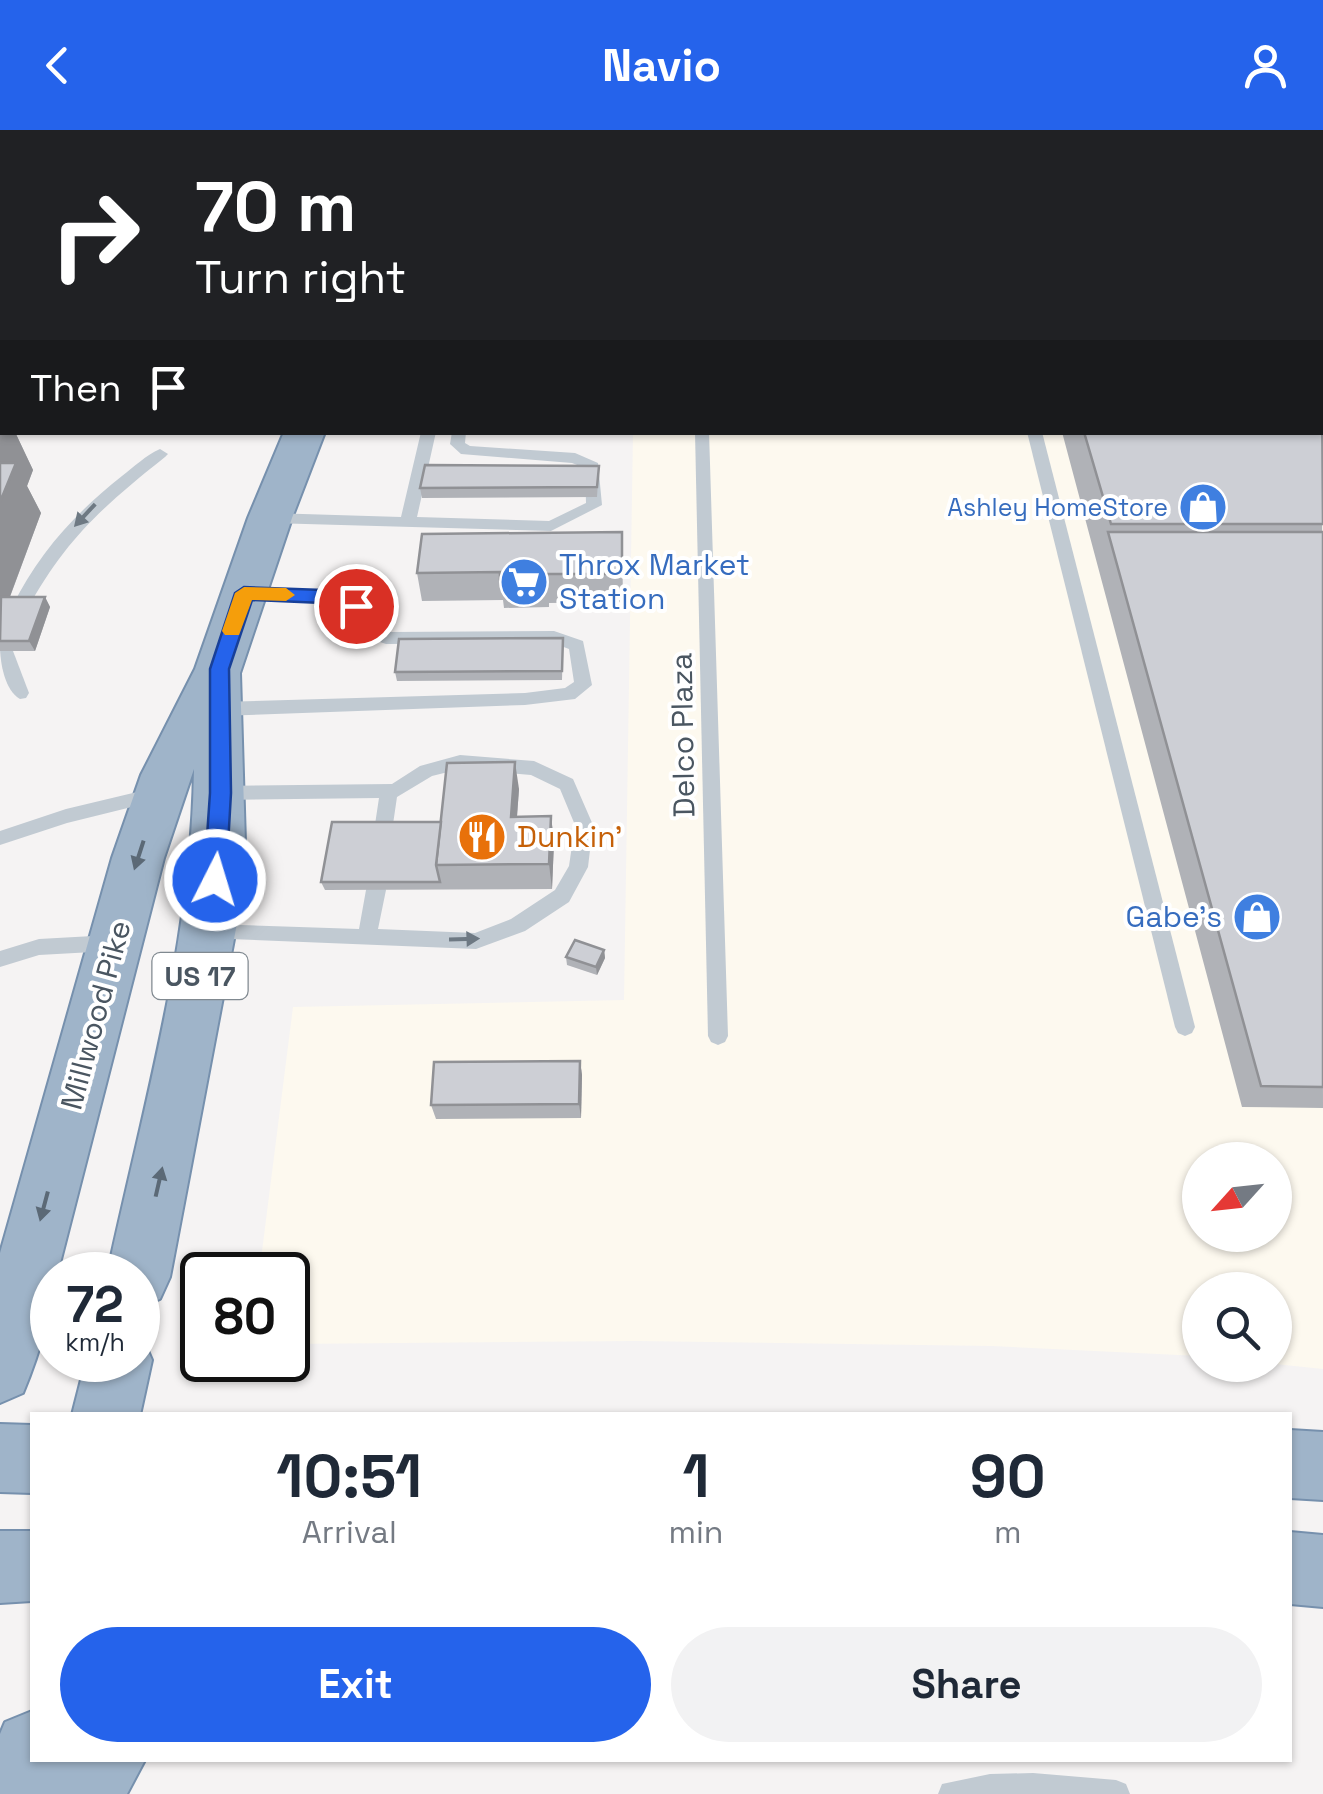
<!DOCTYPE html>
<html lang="en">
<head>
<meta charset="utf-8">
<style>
  :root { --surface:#fff; --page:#f2f2f3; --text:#1f2937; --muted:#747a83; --accent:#2563eb }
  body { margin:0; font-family:"Space Grotesk",sans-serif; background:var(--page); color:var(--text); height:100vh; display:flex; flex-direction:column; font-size:38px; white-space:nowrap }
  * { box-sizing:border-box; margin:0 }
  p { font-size:32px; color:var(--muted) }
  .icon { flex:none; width:55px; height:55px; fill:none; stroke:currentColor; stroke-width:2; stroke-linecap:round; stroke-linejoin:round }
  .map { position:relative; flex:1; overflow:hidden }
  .drawer { position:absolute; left:30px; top:1282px; width:1262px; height:350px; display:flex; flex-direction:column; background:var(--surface); border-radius:0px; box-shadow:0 2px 8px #0004 }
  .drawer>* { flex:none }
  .hud { position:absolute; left:0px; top:0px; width:1325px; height:305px; box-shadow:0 2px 8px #0004; background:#202124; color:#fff; overflow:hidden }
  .needle { width:65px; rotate:243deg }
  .controls { position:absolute; left:1182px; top:1012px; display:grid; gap:20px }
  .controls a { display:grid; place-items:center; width:110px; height:110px; border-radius:50%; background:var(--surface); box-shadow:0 2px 8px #0004; font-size:50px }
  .speed { position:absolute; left:30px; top:1122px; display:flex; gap:20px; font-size:50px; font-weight:700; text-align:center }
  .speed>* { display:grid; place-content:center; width:130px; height:130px; border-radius:50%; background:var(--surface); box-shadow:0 2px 8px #0004; line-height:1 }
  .speed small { font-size:25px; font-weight:400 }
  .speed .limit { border:5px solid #111; border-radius:15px; background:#fff; color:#111 }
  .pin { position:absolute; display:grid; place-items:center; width:85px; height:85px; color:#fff; margin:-42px; border:5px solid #fff; border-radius:50%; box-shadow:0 2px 10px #0007 }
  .me { position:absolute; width:110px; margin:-55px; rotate:5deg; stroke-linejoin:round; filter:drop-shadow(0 0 8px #0008) }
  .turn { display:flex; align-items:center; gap:35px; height:210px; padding:0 30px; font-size:45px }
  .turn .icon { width:130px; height:130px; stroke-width:2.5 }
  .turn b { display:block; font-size:70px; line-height:85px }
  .then { display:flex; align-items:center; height:95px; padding:0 30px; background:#0003; gap:20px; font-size:38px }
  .eta { display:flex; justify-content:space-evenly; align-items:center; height:170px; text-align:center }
  .eta b { font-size:60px; font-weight:800; line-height:70px }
  .action { display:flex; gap:20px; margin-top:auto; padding:20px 30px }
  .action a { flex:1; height:115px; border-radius:60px; background:var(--accent); color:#fff; font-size:40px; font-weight:800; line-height:115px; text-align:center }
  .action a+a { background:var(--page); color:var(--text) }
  header { display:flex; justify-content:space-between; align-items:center; height:130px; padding:0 30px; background:var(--accent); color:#fff; font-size:45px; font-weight:800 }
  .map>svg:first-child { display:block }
  .commercial { fill:#fdf9ef; fill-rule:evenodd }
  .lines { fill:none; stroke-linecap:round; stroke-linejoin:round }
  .trunk-casing { stroke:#7690ad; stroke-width:4 }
  .service { fill:#c1cad2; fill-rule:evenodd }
  .minor { fill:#c1cad2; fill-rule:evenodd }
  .trunk { fill:#9fb4c9; fill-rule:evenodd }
  .wall { fill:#b0b2b7 }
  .shaded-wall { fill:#909195 }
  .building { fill:#cdcfd5; stroke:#909195; stroke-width:2.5 }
  .oneway { fill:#6e7983 }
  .oneway2 { fill:#5b6976 }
  .route { fill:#2563eb; stroke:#184099; stroke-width:2.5 }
  .slow { fill:#f59e0b }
  .labels { text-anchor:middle; stroke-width:8; stroke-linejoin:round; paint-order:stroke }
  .far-shop-label { font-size:25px; fill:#366cbe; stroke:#fff; text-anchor:end }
  .shield { fill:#fff; stroke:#808990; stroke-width:2.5 }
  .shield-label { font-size:28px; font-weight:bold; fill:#4a5661 }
  .shop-label { font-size:30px; fill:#366cbe; stroke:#fff; text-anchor:start }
  .street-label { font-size:30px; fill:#4a5661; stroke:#fff }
  .food-label { font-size:30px; fill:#c56008; stroke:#fff; text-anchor:start }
</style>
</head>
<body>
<header><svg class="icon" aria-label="back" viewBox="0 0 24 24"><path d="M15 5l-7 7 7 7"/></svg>Navio<svg class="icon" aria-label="person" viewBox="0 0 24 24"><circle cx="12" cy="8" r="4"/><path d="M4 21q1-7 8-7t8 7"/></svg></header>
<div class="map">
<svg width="1323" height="1664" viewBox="0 0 1323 1664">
  <rect width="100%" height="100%" fill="#f5f3f3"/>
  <path class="commercial" d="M1323 17V1239L1275 1234V1160H1200V1226L992 1216 636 1211 288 1214V1145H259L293 877 624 870 633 303 1322 302ZM1200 1030H1275V1105H1200Z"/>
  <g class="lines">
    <g class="trunk-casing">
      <g id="trunk">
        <path d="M284 302H325L292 388 240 543 245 713 238 788 170 1147 160 1169 138 1178V1145H107C143 978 192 810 194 639L164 728 57 1145H52C52 1184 38 1227 23 1263L0 1273V1123L112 728 141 645 195 539 248 388Z"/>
        <polygon points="138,1205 142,1207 152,1230 140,1285 72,1285 86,1230 138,1230"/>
        <polygon points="0,1294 32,1295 32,1363 0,1362"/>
        <polygon points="1290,1300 1323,1302 1323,1370 1290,1368"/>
        <polygon points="0,1401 32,1401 32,1471 0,1473"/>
        <polygon points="1290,1402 1323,1405 1323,1477 1290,1474"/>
        <polygon points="32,1581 32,1630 145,1630 127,1664 0,1664 0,1604 5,1592"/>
      </g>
    </g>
    <g class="service">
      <polygon points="713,0 725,0 725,1 714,2"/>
      <rect x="1322" y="92" width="1" height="9"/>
      <rect x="0" y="174" width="2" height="8"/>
      <polygon points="421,302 436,302 417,387 549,391 586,373 585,338 572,333 461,324 450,314 452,302 466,302 465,313 470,316 575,323 598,333 602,375 551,401 270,393 262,388 270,383 401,387"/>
      <polygon points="695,302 709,302 728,906 725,912 718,915 711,912 708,906"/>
      <polygon points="1027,302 1042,302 1195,897 1192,903 1185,906 1178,903 1175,897"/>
      <path d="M160 319 168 324 165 327C101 378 66 409 26 481H14L12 477C38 424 75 383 122 346 134 337 146 325 160 319Z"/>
      <polygon points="245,457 323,461 362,472 390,502 554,501 583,511 592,555 575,569 525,575 219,586 210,579 219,572 525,563 565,558 574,552 569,519 553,513 386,514 380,512 350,480 323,473 239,467 237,463"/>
      <path d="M5 515 13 521 29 563 26 568 20 569C5 561 0 533 0 516Z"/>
      <polygon points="460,625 534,631 573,649 593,695 588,737 569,772 525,801 476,819 204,808 201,802 204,796 211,794 359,799 366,760 369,754 383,754 386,760 378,799 475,803 511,789 555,760 569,736 575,695 560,659 531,645 460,639 432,646 397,667 392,701 383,708 374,701 379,668 220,670 211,663 220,656 392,654 420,636"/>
      <polygon points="158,657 167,664 164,669 67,693 0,715 0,701 66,679"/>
      <polygon points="111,805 118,807 121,813 118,819 111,821 39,825 0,837 0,821 39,809"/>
      <polygon points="990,1644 1033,1643 1116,1650 1126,1654 1130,1664 938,1664 942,1654"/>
    </g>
    <polygon class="minor" points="2,216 2,234 0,235 0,217"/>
    <use href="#trunk" class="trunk"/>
  </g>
  <g class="wall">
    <polygon points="79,0 290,0 290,1"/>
    <rect x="538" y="0" width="139" height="2"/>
    <polygon points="0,48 2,48 2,137 0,131"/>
    <polygon points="1322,267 1323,978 1242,977 1062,302 1322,302"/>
    <polygon points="0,272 2,302 15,302 33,340 27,356 41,383 10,467 45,467 50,477 35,521 0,521"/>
    <polygon points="599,336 597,367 422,368 420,358"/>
    <polygon points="622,402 623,472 549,473 549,477 504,478 503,470 422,471 417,443"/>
    <polygon points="563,508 562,550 397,551 395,542"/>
    <polygon points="519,659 517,687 551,686 554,712 552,759 325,760 321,752 441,692"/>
    <polygon points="604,820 605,828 597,845 567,835 566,827"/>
    <polygon points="580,931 582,945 581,988 436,989 431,975"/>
  </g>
  <g class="shaded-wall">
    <polygon points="3,302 15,302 33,340 27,356 41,383 0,493 0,310"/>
    <polygon points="45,467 50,477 35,521 29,511"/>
    <polygon points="515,632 519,659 515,712 511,687"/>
    <polygon points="551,686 554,712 552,759 549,734"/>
    <polygon points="604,820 605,828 597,845 596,837"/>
    <polygon points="580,931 582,945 581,988 579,974"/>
  </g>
  <g class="building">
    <rect x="0" y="48" width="2" height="39"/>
    <polygon points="2,92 2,113 0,113 0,97"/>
    <polygon points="1322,267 1323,394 1111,394 1084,302 1322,302"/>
    <polygon points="0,289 2,289 3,302 0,310"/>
    <polygon points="0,333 16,333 0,372"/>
    <polygon points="425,335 599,336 597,357 420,358"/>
    <polygon points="622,402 622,444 546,444 546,449 500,449 500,442 417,443 422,404"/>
    <polygon points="1108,402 1323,402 1323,957 1261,956"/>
    <polygon points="1,467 45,467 29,511 0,511"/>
    <polygon points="563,508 562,541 395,542 399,509"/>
    <polygon points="515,632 511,687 551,686 549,734 436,735 447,633"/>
    <polygon points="332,692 441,692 436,735 440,752 321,752"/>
    <polygon points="575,810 604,820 596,837 566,827"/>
    <polygon points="580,931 579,974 431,975 434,932"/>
  </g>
  <defs><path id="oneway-solid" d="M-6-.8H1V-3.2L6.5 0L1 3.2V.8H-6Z" transform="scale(2.5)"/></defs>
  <g class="oneway">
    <use href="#oneway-solid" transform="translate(85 385) rotate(133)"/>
    <use href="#oneway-solid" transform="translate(464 809) rotate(-2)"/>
  </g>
  <g class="oneway2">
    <use href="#oneway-solid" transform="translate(139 725) rotate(108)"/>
    <use href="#oneway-solid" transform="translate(159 1052) rotate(-77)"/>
    <use href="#oneway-solid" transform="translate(44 1076) rotate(105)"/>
  </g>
  <polygon class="route" points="244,457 323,460 362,472 365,476 356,483 323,473 252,470 229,539 231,663 226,750 215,759 204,750 210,663 210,539 235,463"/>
  <polygon class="slow" points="244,457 286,458 295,465 286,471 252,470 239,505 225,505 222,501 235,463"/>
  <defs>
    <g id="shop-disc" transform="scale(2.5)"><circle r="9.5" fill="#3f7fe0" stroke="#fff"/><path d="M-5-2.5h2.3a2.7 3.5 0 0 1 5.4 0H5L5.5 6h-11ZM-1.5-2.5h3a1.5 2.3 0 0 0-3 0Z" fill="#fff"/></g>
    <g id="supermarket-disc" transform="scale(2.5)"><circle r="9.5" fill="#3f7fe0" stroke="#fff"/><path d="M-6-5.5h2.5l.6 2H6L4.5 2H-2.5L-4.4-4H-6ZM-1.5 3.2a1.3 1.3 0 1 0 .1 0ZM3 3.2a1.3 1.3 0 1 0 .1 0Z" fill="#fff"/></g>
    <g id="restaurant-disc" transform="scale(2.5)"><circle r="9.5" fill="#e8710a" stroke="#fff"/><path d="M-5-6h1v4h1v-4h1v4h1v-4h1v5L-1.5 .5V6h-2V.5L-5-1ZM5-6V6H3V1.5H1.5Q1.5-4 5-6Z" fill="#fff"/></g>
  </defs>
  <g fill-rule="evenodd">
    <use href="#shop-disc" x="1203" y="377"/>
    <use href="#supermarket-disc" x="524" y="452"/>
    <use href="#restaurant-disc" x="482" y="707"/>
    <use href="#shop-disc" x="1257" y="787"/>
  </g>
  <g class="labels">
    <g class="far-shop-label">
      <text x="1168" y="386">Ashley HomeStore</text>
    </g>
    <rect class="shield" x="152.5" y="823" width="95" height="46" rx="8"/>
    <g class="shield-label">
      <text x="200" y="856">US 17</text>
    </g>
    <g class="shop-label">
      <text x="559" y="445">Throx Market<tspan x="559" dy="34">Station</tspan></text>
      <text x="1222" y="797" text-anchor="end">Gabe's</text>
    </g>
    <g class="street-label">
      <text transform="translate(683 605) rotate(-91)" y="10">Delco Plaza</text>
      <text transform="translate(96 885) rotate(-75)" y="10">Millwood Pike</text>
    </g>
    <g class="food-label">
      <text x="517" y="717">Dunkin'</text>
    </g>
  </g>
</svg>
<div class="controls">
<a><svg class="needle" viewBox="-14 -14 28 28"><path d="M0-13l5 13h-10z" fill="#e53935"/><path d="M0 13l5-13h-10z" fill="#747a83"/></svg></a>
<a><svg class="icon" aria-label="search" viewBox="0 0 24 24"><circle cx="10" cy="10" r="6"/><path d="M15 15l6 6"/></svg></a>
</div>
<div class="speed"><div>72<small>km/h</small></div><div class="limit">80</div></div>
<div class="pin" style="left:356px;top:476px;background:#d93025"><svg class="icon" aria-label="arrive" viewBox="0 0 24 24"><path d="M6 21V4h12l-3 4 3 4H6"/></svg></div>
<svg class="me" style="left:215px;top:750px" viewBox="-20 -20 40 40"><circle r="17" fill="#2563eb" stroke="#fff" stroke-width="3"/><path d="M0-11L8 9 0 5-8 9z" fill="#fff"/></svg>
<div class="hud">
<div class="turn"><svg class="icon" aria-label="right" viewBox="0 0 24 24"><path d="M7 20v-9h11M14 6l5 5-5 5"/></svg><div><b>70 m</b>Turn right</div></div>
<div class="then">Then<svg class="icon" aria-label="arrive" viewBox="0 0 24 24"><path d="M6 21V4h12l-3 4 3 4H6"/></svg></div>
</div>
<section class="drawer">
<div class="eta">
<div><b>10:51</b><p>Arrival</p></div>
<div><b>1</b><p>min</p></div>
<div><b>90</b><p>m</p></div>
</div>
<div class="action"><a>Exit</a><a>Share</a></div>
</section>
</div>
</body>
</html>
